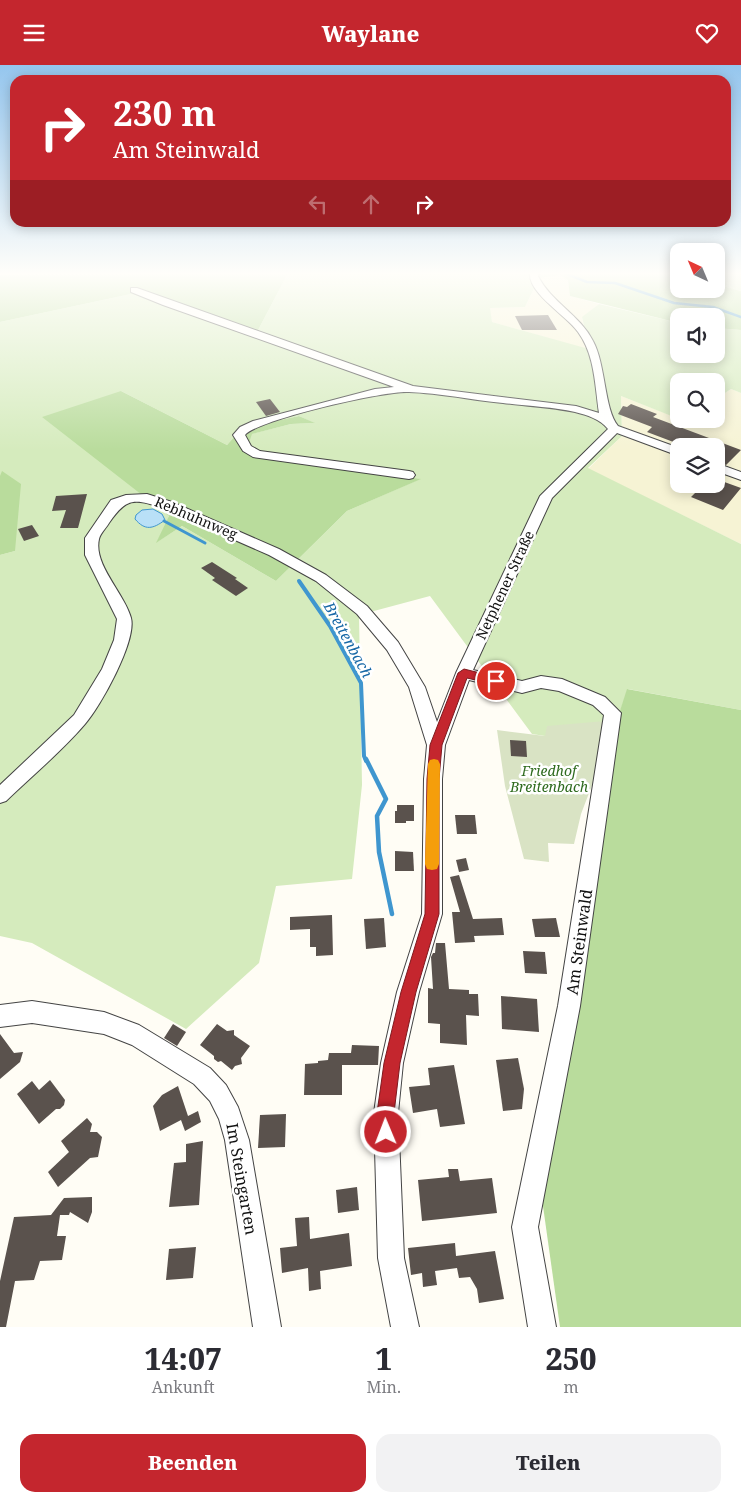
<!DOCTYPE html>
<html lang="de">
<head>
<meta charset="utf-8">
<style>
  :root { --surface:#fff; --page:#f2f2f3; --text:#2b2b33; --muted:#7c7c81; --accent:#c4262e }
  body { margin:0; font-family:"Noto Serif",serif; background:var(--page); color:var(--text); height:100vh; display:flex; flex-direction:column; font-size:19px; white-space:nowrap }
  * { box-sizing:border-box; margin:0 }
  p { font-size:16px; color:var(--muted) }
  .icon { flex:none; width:28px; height:28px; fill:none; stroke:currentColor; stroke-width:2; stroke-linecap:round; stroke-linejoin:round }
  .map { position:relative; height:1262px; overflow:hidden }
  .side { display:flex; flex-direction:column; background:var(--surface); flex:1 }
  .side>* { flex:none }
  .hud { position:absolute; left:10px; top:10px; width:721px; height:152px; border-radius:15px; box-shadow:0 2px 12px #0003; background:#c4262e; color:#fff; overflow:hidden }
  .needle { width:32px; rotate:316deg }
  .controls { position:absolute; left:670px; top:178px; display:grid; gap:10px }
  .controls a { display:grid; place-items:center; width:55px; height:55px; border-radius:10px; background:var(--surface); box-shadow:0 2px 12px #0003; font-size:25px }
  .pin { position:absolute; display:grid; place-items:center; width:42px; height:42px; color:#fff; margin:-21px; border:2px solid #fff; border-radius:50%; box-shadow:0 1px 5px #0007 }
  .me { position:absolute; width:55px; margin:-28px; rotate:359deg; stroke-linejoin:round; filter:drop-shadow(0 0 4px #0008) }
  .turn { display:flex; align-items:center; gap:18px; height:105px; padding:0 20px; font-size:22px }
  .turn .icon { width:65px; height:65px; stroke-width:2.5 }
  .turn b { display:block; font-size:35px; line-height:42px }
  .lanes { display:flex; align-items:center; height:48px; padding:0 20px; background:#0003; justify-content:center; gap:25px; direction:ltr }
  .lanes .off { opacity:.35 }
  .eta { display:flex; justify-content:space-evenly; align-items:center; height:85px; text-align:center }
  .eta b { font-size:30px; font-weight:800; line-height:35px }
  .button { display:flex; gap:10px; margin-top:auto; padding:10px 20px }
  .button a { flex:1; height:58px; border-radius:15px; background:var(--accent); color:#fff; font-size:20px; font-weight:800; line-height:58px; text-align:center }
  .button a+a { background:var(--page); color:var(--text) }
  header { display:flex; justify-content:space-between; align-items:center; height:65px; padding:0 20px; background:var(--accent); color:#fff; font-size:22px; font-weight:800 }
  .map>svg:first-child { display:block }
  .farmland { fill:#f6f3d4; fill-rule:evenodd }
  .green { fill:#d5ebbd; fill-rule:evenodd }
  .forest { fill:#b9dc9c }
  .cemetery { fill:#d9e3c4 }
  .water { fill:#b9e0f7; stroke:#3f96cf }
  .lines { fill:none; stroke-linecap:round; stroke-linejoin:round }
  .stream-far3 { stroke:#3f96cf; stroke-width:2.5 }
  .stream-far2 { stroke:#3f96cf; stroke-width:3 }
  .stream-far1 { stroke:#3f96cf; stroke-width:4 }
  .stream { stroke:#3f96cf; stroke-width:4.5 }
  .building { fill:#5a524d }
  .minor-casing { stroke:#444; stroke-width:2 }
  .minor { fill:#fff; fill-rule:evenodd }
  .route { fill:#c4262e; stroke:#7f191e }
  .slow { fill:#f59e0b }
  .labels { text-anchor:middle; stroke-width:5; stroke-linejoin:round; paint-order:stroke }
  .street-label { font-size:14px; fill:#111; stroke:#fff }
  .park-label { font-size:14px; font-style:italic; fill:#2f6b1f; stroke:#fff }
  .water-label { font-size:15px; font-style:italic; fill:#1768a6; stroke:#fff }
  .near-street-label { font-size:16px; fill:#111; stroke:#fff }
</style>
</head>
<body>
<header><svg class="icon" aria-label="menu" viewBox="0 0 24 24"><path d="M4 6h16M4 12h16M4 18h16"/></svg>Waylane<svg class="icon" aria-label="heart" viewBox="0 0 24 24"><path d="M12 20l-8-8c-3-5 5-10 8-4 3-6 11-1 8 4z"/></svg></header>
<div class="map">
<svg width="741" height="1262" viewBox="0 0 741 1262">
  <rect width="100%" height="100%" fill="#fffdf5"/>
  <g class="farmland">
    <polygon points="560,210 568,215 570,231 599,239 582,253 589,285 492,257 489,243 525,242 539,213"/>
    <path d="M731 324 741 328V479L588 404 622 371 621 331 685 356 689 354H716V334ZM679 381H716V419H679Z"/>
  </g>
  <g class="green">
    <path d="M289 209H512L539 213 525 242 490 243 492 257 589 284 582 252 599 239 679 258V289H716V263L741 265V328L731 324 716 334V316H679V354L621 331 622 371 588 403 741 479V645L628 624 617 655 545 671 532 669 430 531 359 550 362 720 352 814 276 821 259 898 186 964 32 878 0 871V490L15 486 0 411V257L131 229 256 269 286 212ZM121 326 227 380 242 363 299 351 314 358 291 359 251 369 246 386 420 414 347 446 276 516 182 461 157 477 169 452Z"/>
    <polygon points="741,209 741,226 716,219 716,209"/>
  </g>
  <g class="forest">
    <polygon points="289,209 286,212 256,269 131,229 0,257 0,210"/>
    <polygon points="512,209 679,209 679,224 716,224 716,219 741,226 741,265 716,263 716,251 679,251 679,258 570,231 568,215 560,210 539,213"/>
    <polygon points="121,326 227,380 242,363 299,351 315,358 291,359 252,369 246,386 421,414 347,446 276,516 182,461 156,478 169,451 42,352"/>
    <polygon points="2,406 21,419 15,486 0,490 0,411"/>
    <polygon points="627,624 741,645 741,1262 560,1262 541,1127 617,655"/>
  </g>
  <polygon class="cemetery" points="617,655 581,749 574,779 548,778 549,797 524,794 505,721 497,665 545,671 547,661"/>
  <path class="water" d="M153 444 162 449 165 455C153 464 145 466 135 454L136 450 142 445Z"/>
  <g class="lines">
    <polyline class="stream-far3" points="567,209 587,217 615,218 674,238 713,242 741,252"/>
    <polyline class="stream-far2" points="164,456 205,478"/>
    <polyline class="stream-far1" points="299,516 330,561 361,618 364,691 366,696"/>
    <polyline class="stream" points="366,694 386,734 377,751 379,787 392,849"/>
  </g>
  <g class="building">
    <polygon points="548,250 557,265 522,265 515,251"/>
    <polygon points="270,334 280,347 266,351 256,337"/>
    <polygon points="631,339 657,349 653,352 741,385 726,400 716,396 716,381 684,381 647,367 652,362 618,349 623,341 627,342"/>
    <polygon points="716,414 741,423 723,445 691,432 704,419 716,419"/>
    <polygon points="87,429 78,463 60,463 66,445 52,446 56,431"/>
    <polygon points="32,460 39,471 24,476 18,464"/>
    <polygon points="212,497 237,513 235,514 248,523 236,531 212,515 215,513 201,503"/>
    <polygon points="510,675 526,676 527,692 511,691"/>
    <polygon points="397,740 414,740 414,756 406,756 406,758 395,758 395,746 397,746"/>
    <polygon points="455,750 475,750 477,769 457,769"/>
    <polygon points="395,786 413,787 414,806 395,806"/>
    <polygon points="466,793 469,805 459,807 456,795"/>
    <polygon points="459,810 473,854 502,853 504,870 474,871 475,877 455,878 452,847 460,847 450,812"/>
    <polygon points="332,850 333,890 316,891 316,882 310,882 310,864 290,865 290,852"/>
    <polygon points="384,853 386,882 366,884 364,854"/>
    <polygon points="556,853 560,872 535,872 532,854"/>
    <polygon points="436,878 445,878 449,924 469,925 469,929 478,929 479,951 466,950 467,980 440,978 440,959 428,958 428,923 433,924 431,892 433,888 435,888"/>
    <polygon points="523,886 545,887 547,909 525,908"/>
    <polygon points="501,931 537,934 539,967 502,964"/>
    <polygon points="173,959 186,967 177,981 164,973"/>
    <polygon points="217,959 227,966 234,965 234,970 250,981 241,993 242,999 235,1001 232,1005 221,996 218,997 214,994 214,991 200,980"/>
    <polygon points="0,969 14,988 23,987 20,997 0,1014"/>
    <polygon points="352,980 379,981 378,1000 342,1000 342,1030 304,1030 305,999 318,998 318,996 328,995 329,988 351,988"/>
    <polygon points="518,993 524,1024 522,1044 503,1046 496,995"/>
    <polygon points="454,1000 465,1059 440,1062 437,1044 413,1048 409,1022 430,1020 428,1003"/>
    <polygon points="50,1015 65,1035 64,1040 60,1044 56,1044 39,1059 17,1029 32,1016 39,1025"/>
    <polygon points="178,1021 188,1051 198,1046 201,1057 185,1066 181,1055 160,1066 153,1041 162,1030"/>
    <polygon points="286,1049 285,1082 258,1083 260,1050"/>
    <polygon points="87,1053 92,1059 90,1067 97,1067 102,1072 98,1092 90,1093 58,1122 48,1107 69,1087 61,1076"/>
    <polygon points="203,1076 199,1140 169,1142 174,1098 186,1097 186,1079"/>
    <polygon points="448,1104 458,1104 460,1116 492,1113 497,1148 422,1156 418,1115 449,1112"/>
    <polygon points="357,1122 359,1145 338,1148 336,1125"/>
    <polygon points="92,1132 92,1147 88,1158 70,1147 69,1150 60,1150 57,1171 66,1171 62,1195 40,1196 34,1215 15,1216 6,1262 0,1262 0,1216 14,1152 51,1150 64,1133"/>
    <polygon points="309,1152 310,1174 349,1168 352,1201 320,1206 321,1224 309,1226 308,1203 282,1208 280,1183 297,1181 295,1153"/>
    <polygon points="455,1178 456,1191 495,1186 504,1234 479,1238 477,1224 470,1212 459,1213 457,1203 435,1206 437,1220 423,1222 422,1208 411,1210 408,1183"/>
    <polygon points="196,1182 193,1213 166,1215 169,1184"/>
  </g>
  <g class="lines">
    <g class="minor-casing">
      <g id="minor">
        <path d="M530 209H539L538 211C551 237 580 250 593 276 606 300 604 344 618 361L679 383V391L617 368 552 433 473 605 522 616 541 611 562 614 605 632 621 648 580 941 538 1162 556 1262H528L512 1162 558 941 604 650 593 640 559 626 541 623 522 628 469 615 445 680 442 714V849L419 927 403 998 398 1048 404 1193 419 1262H391L378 1193 374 1048 381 998 397 927 422 849 424 714 427 680 409 622 387 585 357 549 316 516 269 490 162 443C134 433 126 433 109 458 106 463 100 469 99 474 93 500 125 529 131 553 137 576 100 642 85 659 61 687 32 711 6 736L0 738V720L74 650 102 604 114 575 117 554 85 490V473L111 435 126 430 147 429 172 437 279 484 326 510 367 541 398 577 425 622 437 657 456 608 540 431 608 364C600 354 587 350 575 347 552 342 526 341 503 338 472 335 440 328 409 327 386 325 257 355 245 370L251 381 260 386 409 406 413 407 415 410 413 413 409 414 253 392 243 386 233 370 240 362 253 356 375 324 394 322 163 240 131 227V223H137L413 321 576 341 599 348C595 321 595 290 578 267 567 251 529 229 530 209Z"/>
        <polygon points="716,398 741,407 741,415 716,406"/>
        <polygon points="32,936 104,947 139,960 210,1003 226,1020 238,1042 249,1075 281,1262 253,1262 225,1075 219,1054 210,1036 194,1019 132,980 104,969 32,958 0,962 0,940"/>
      </g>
    </g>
    <use href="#minor" class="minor"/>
  </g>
  <linearGradient id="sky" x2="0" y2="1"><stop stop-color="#95c6ee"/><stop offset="0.54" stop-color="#fffefa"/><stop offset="1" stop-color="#fffefa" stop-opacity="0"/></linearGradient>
  <rect width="741" height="386" fill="url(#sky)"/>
  <polygon class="route" points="464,604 500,613 502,616 496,620 467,613 442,680 439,714 439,849 416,927 400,998 394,1048 395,1067 392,1073 386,1075 381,1073 378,1067 377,1048 384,998 401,927 425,849 427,714 430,680 458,608"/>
  <polygon class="slow" points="434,694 438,695 440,699 439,799 437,804 432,805 427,804 425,799 428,699 430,695"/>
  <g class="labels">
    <g class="street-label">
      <text transform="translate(196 453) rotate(23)" y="5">Rebhuhnweg</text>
      <text transform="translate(505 520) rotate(-65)" y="5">Netphener Straße</text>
    </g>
    <g class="park-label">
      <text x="549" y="711">Friedhof<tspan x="549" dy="16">Breitenbach</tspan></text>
    </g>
    <g class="water-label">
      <text transform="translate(348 575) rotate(61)" y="5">Breitenbach</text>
    </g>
    <g class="near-street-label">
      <text transform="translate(579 877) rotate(-82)" y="6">Am Steinwald</text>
      <text transform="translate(242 1114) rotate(80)" y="6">Im Steingarten</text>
    </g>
  </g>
</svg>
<div class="controls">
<a><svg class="needle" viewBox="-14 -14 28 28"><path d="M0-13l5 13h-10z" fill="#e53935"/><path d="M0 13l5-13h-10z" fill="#7c7c81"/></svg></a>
<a><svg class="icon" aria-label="sound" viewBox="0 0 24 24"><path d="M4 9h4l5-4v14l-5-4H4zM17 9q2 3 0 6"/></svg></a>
<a><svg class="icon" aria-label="search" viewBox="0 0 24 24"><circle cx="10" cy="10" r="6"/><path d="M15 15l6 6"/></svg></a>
<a><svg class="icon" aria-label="layers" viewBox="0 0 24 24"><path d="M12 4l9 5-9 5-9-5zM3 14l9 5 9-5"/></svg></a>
</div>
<div class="pin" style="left:496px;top:616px;background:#d93025"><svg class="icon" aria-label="arrive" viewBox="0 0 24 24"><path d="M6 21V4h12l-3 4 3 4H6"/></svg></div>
<svg class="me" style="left:386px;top:1067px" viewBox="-20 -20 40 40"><circle r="17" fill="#c4262e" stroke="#fff" stroke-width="3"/><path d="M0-11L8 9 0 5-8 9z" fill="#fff"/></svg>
<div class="hud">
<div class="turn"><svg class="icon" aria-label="right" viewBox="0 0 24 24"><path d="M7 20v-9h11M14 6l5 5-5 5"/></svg><div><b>230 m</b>Am Steinwald</div></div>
<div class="lanes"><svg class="icon off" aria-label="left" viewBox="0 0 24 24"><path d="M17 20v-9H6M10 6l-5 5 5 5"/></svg><svg class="icon off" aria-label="ahead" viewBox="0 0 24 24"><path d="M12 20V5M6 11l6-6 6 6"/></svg><svg class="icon" aria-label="right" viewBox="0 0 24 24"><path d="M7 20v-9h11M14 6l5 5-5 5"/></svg></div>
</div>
</div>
<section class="side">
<div class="eta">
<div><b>14:07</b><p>Ankunft</p></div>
<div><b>1</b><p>Min.</p></div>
<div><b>250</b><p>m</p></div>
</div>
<div class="button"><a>Beenden</a><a>Teilen</a></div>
</section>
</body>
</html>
